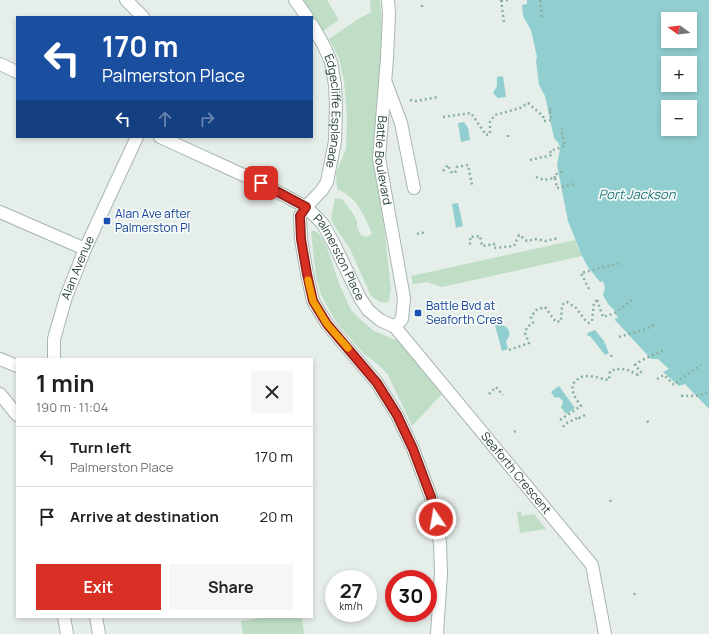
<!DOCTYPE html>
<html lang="en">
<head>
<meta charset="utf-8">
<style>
  :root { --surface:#fff; --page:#f6f6f6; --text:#202124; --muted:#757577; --line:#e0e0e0; --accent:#d93025 }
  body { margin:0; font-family:Manrope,sans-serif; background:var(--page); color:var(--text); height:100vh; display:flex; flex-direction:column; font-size:15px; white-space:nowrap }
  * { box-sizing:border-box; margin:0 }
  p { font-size:13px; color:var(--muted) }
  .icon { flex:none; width:22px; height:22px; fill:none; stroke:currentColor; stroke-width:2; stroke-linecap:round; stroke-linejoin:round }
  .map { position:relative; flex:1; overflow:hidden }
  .side { position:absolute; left:16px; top:358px; width:297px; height:260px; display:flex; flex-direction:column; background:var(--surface); border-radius:0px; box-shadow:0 2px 6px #0003 }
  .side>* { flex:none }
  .banner { position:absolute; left:16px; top:16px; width:297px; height:122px; border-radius:0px; box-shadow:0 2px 6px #0003; background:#1a4fa0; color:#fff; overflow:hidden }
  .needle { width:26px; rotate:285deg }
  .tools { position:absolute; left:661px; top:12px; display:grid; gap:8px }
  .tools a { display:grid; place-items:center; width:36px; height:36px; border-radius:0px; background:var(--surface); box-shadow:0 2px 6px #0003; font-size:20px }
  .speed { position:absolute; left:325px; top:570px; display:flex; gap:8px; font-size:20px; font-weight:700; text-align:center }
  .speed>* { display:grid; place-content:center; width:52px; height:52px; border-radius:50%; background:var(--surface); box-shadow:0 2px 6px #0003; line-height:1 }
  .speed small { font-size:10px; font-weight:400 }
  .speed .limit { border:6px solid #d22; background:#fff; color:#111 }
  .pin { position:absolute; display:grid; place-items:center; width:34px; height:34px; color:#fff; margin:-17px; border-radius:8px; box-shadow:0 2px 6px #0006 }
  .me { position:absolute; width:44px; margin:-22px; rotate:348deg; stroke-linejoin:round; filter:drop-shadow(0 0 3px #0008) }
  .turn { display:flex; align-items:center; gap:14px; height:84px; padding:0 20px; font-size:18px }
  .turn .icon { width:52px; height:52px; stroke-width:2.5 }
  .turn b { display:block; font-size:28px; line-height:34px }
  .lanes { display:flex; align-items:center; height:38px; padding:0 20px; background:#0003; justify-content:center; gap:20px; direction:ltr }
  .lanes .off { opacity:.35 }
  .round { display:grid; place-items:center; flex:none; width:42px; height:42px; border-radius:0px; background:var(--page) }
  .headline { display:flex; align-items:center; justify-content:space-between; height:68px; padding:0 20px }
  h1 { font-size:24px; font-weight:700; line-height:30px }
  .primary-button { display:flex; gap:8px; margin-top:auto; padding:8px 20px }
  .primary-button a { flex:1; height:46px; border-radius:0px; background:var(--accent); color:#fff; font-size:16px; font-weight:700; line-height:46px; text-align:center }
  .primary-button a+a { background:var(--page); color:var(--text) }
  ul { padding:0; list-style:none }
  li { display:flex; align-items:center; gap:12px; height:60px; padding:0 20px; border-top:1px solid var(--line) }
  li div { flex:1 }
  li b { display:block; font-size:15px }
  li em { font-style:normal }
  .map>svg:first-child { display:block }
  .green { fill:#c0dec5 }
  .water { fill:#91ced0; fill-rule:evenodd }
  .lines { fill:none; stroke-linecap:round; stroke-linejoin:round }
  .minor-casing { stroke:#a8b6b0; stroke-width:14 }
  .path { stroke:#88b09f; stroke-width:2.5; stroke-dasharray:2 3; stroke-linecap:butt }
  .minor { stroke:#fff; stroke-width:12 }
  .route-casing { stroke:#8d1f18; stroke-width:10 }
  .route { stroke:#d93025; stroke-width:7 }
  .slow { stroke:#f59e0b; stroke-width:7 }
  .transit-dot { fill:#1a4fb4; stroke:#f7fbf8; stroke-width:1.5 }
  .labels { text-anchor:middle; stroke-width:3.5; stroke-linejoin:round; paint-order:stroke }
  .street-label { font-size:12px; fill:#254035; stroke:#f7fbf8 }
  .transit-label { font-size:12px; fill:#164399; stroke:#f7fbf8; text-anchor:start }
  .water-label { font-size:13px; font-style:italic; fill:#21777a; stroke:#f7fbf8 }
</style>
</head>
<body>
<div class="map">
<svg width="709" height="634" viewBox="0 0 709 634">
  <rect width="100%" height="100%" fill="#e6eeea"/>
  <g class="green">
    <polygon points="303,0 327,0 339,20 323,31"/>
    <path d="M370 0H380L383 36 375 174 384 226 391 289 389 301 385 303 380 302 371 296 350 249 334 225 331 218 335 198 342 199 352 212 357 221V227L361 235 366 237 369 236 372 233C362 213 359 199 337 189L336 173 346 149 347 118 344 81 339 58 329 39 355 21 371 12Z"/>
    <polygon points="311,231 315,231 319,234 326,245 340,286 351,310 362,321 374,331 398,341 442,394 412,426 388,375 379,365 363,353 336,322 321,295 316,277"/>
    <polygon points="575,240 582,256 442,287 427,282 413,284 411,276"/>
    <polygon points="521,511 522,516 534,514 546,529 520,533 517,512"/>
    <polygon points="268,617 302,617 304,634 243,634 241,621"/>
  </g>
  <g class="water">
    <path d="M527 0H709V409L685 384 679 386 663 372 669 369 658 359H651L614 319 618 318 614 310 608 304 603 295 605 288 603 281 600 282 588 267 582 256 568 221 557 165 560 149 559 144 554 138 545 96 539 85 536 61 537 57 531 30 523 16 522 5 527 4ZM668 19H690V41H668ZM668 63H690V85H668ZM668 107H690V129H668Z"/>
    <polygon points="503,76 506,97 498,98 493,93 497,86 497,77"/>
    <polygon points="464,122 468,128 470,140 461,142 458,123"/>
    <polygon points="458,203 463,226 456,228 452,204"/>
    <path d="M498 316 501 325C510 327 512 334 506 341L508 349 502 351 493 318Z"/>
    <polygon points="595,330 604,341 609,353 605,355 590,336 588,336 587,333"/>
    <polygon points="559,386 575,408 566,414 561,407 563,403 562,400 558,397 555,398 551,392"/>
  </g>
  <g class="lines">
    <g class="minor-casing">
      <g id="minor">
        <polyline points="126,0 143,17"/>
        <polyline points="295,0 307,17"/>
        <path id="s1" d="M388 0 389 14 387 58 379 158 404 298 402 319 395 327"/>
        <path id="s2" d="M312 25 323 44 331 62 335 85 336 105 335 141 327 182 322 190 306 207 300 216 301 239 307 274 313 301 327 324 377 383 397 415 413 449 431 497 436 519 440 543 441 573 437 634"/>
        <polyline points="0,64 17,72"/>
        <polyline points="386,83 401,123 414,188"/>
        <path id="s3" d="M160 137 261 183 306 207 323 224 334 244 360 298 368 310 380 320 395 327 592 565 605 634"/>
        <polyline points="0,212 85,249"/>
        <polyline points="0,359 17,366"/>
        <path id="s4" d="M54 359V339L66 297 85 249 137 137"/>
        <polyline points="0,394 17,415"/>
        <polyline points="64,617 67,634"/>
        <polyline points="96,617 99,634"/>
      </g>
    </g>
    <g class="path">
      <polyline points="501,0 504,22"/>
      <polyline points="540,0 542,17"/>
      <polyline points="501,1 509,0"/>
      <polyline points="422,5 422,8"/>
      <polyline points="410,100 416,101 438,97"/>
      <polyline points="443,117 471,113 486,135 490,134 490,122 495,115 520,108 528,103 543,116 544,121 552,120 549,109 552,109"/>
      <polyline points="508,135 509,139"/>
      <polyline points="530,160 552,155 550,151 565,146 561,130 563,129"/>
      <polyline points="443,171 448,165 451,172 455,173 457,167 468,165 472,185"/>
      <polyline points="536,177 544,180 555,178 557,188 575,184"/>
      <polyline points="555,178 554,175 562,172 561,169"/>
      <polyline points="417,234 427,232"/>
      <polyline points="469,244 471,243 470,237 480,236 482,246 494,244 494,248 514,246 519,235 527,241 536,239 545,241 559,238"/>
      <polyline points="589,289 581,273 620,263"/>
      <polyline points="597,300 603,317 615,313 633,299"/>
      <polyline points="619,337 643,330 656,324"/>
      <polyline points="509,350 529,343 525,333 527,327 533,323 531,317 536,310 545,307 556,322 561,321 562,306 564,303 567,302 576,308 585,320 589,323 592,321 594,303 597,300"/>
      <polyline points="611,355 612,358"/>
      <polyline points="657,379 664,375 674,385 682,378 701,365"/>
      <polyline points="489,394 496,387 503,395"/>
      <path d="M681 396C693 395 698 398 709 391"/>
      <path d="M560 420 581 406C575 398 567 386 578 379 580 377 583 376 587 376 594 376 602 379 609 380L610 371C622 367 627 369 638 375L641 372 635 365 642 360 664 350"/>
      <polyline points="647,421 649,423"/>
      <polyline points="563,427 565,424 579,417 579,418 585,415"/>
      <polyline points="514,432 517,430"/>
      <polyline points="610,500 611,502"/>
      <polyline points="634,595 636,591"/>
    </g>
    <use href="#minor" class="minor"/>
  </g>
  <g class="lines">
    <g class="route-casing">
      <polyline id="route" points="261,183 306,207 300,216 301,239 307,274 313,301 327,324 377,383 397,415 413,449 431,497 436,519"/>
    </g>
    <use href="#route" class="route"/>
    <polyline class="slow" points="308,280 313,301 327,324 348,348"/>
  </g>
  <g class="transit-dot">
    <rect x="103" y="217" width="8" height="8" rx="2"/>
    <rect x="414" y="309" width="8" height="8" rx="2"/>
  </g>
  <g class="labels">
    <g class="street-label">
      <text dy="4" stroke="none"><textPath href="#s2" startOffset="91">Edgecliffe Esplanade</textPath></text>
      <text dy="4" stroke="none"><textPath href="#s1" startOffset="161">Battle Boulevard</textPath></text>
      <text dy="4" stroke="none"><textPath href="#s3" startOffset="223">Palmerston Place</textPath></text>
      <text dy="4" stroke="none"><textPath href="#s4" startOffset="95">Alan Avenue</textPath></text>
      <text dy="4" stroke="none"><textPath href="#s3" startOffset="505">Seaforth Crescent</textPath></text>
    </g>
    <g class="transit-label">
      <text x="115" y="218">Alan Ave after<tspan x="115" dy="14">Palmerston Pl</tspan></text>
      <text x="426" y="310">Battle Bvd at<tspan x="426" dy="14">Seaforth Cres</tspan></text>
    </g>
    <g class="water-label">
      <text x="637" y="199">Port Jackson</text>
    </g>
  </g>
</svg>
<div class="tools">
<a><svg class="needle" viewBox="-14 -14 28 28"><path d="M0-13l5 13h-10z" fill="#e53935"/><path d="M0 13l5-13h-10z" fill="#757577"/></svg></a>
<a>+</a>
<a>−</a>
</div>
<div class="speed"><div>27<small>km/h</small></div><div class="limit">30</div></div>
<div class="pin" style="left:261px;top:183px;background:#d93025"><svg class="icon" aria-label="arrive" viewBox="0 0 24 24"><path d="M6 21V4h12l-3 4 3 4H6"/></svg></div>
<svg class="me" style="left:436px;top:519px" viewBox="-20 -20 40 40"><circle r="17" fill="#d93025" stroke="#fff" stroke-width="3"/><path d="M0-11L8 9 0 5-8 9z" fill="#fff"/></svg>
<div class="banner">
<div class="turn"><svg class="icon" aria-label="left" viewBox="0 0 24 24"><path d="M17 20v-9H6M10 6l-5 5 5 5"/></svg><div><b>170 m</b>Palmerston Place</div></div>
<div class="lanes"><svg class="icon" aria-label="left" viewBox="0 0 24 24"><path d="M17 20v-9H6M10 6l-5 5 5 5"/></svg><svg class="icon off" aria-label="ahead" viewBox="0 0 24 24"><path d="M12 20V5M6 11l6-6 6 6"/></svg><svg class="icon off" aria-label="right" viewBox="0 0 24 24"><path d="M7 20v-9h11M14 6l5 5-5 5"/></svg></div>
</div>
<section class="side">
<div class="headline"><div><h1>1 min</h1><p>190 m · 11:04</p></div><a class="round"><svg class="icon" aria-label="close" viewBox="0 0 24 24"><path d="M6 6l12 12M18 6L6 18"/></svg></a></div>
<ul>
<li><svg class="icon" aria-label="left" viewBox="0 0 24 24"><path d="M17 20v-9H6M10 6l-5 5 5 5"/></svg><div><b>Turn left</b><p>Palmerston Place</p></div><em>170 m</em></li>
<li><svg class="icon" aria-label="arrive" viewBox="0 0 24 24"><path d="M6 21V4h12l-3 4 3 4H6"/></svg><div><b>Arrive at destination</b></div><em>20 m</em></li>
</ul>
<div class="primary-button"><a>Exit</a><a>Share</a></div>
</section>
</div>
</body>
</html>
